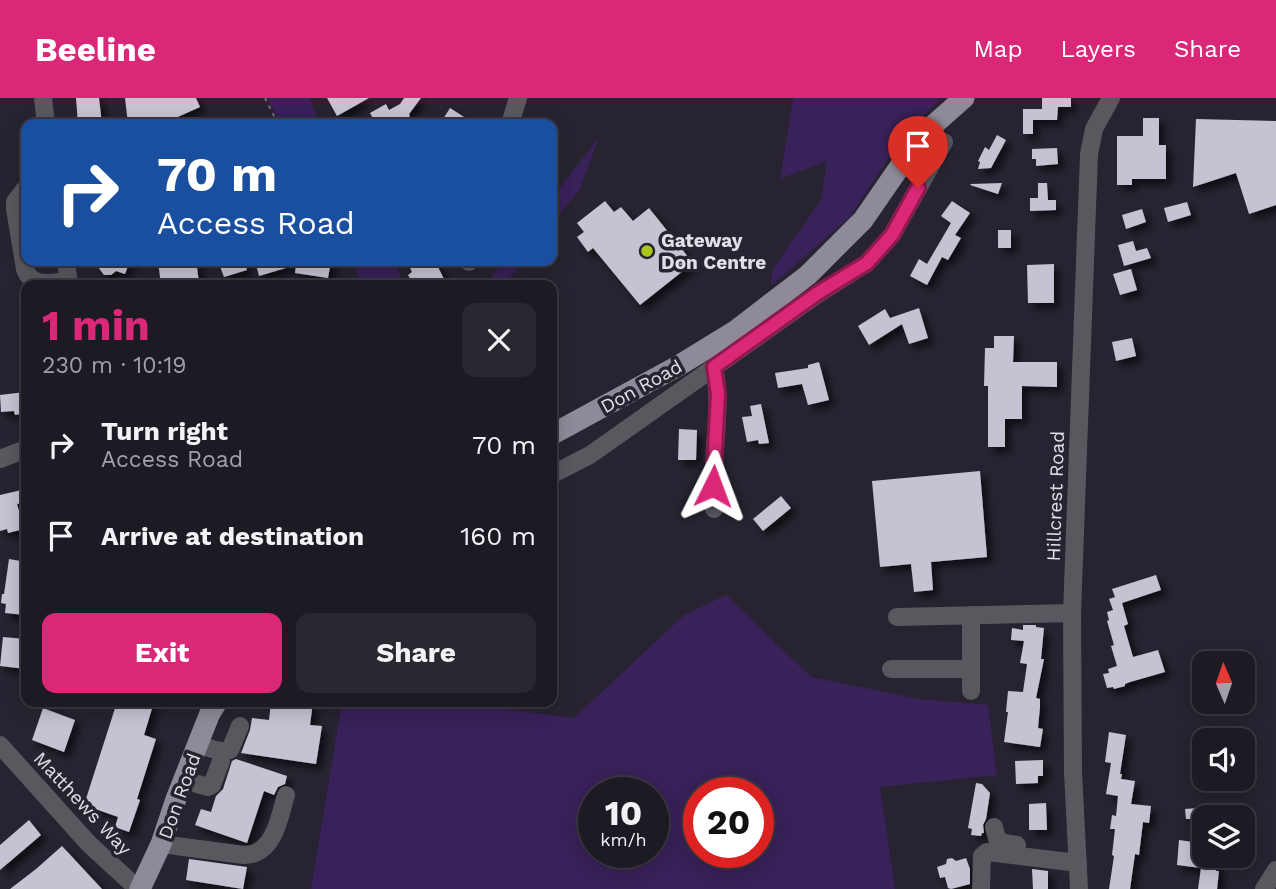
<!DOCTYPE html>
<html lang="en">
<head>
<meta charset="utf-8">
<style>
  :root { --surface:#1d1a24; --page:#2a2731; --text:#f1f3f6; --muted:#a0a1a6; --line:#3b3841; --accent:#db2777 }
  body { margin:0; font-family:"Work Sans",sans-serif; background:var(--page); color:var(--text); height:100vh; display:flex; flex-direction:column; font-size:26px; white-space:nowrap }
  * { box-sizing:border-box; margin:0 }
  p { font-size:23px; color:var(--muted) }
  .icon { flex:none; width:38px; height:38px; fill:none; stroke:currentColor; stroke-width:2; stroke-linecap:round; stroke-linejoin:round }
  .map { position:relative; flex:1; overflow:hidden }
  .side { position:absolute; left:21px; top:182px; width:536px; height:427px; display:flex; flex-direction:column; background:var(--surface); border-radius:14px; box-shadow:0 4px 18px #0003,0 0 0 2px var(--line) }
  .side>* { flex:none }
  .top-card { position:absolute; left:21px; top:21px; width:536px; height:147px; border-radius:14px; box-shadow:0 4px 18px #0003,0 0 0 2px var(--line); background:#1a4fa0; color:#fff; overflow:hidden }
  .needle { width:46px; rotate:358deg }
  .buttons { position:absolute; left:1192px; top:553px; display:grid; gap:14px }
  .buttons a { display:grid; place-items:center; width:63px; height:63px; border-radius:14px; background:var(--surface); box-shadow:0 4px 18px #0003,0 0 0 2px var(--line); font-size:35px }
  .speed { position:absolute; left:578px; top:679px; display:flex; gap:14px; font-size:35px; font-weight:700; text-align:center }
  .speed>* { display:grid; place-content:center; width:91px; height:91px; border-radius:50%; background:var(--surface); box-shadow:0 4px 18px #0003,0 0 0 2px var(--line); line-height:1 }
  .speed small { font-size:18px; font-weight:400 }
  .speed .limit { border:10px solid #d22; background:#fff; color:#111 }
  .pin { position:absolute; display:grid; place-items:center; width:60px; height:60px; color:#fff; margin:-72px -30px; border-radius:50% 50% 50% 0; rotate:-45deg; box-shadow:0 0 7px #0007 }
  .pin .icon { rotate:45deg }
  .me { position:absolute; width:77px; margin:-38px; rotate:3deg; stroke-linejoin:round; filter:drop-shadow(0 0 5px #0008) }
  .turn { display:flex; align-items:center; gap:24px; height:147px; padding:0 21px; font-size:32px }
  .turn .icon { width:91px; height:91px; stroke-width:2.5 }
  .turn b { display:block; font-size:49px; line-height:60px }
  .round { display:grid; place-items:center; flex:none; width:74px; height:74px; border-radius:14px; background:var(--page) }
  .overview { display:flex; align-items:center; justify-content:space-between; height:119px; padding:0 21px }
  h1 { font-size:42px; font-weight:700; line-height:52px; color:var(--accent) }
  .button { display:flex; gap:14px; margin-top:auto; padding:14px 21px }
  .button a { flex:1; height:80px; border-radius:14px; background:var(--accent); color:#fff; font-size:28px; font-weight:700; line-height:80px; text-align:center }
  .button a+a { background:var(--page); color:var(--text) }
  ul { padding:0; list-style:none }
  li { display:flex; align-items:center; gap:21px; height:91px; padding:0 21px }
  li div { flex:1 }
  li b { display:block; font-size:26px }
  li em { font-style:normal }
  header { display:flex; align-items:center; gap:42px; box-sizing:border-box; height:98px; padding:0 35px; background:var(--accent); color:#fff }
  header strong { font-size:33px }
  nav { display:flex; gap:38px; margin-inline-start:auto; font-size:24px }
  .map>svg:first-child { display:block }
  .green { fill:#392159; fill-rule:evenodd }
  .building { fill:#c7c2d2; filter:url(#shadow) }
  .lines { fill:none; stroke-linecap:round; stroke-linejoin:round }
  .path { stroke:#726e79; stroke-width:2; stroke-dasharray:3.5 5; stroke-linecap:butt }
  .minor { stroke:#5a585f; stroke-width:18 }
  .major { stroke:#8e8a97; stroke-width:21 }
  .route-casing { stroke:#8e194d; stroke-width:18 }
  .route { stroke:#db2777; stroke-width:12 }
  .poi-dot { fill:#a9c71a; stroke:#272330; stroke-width:2.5 }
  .labels { text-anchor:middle; stroke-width:7; stroke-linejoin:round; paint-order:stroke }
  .poi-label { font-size:19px; font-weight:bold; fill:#e2dfe8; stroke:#272330; text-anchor:start }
  .street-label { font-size:19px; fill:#e2dfe8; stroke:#272330 }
</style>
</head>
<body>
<header>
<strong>Beeline</strong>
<nav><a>Map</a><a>Layers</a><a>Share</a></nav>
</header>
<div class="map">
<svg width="1276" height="791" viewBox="0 0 1276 791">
  <defs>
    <filter id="shadow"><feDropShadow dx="5.5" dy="5.5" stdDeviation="3.5" flood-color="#0009"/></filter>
  </defs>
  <rect width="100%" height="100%" fill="#272330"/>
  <g class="green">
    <polygon points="268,0 310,0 316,17 323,26 280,26"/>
    <polygon points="793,0 941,0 903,38 850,119 771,188 772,172 821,102 827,63 780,81"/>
    <polygon points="599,39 580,91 551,127 551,101"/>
    <polygon points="351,163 396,163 402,187 363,187"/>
    <polygon points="504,163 523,163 504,187 485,187"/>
    <path d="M726 497 811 579 920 601 988 607 997 677 880 689 895 791H311L342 604H449L574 620 684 517ZM593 695H653V754H593ZM698 695H758V754H698Z"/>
  </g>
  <g class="building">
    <polygon points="76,0 99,0 102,26 78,26"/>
    <polygon points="125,0 196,0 200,9 164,25 163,23 128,26"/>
    <polygon points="327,0 369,0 337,18"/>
    <polygon points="404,0 421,0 409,16 410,18 397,26 376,26 370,15 386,6 389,12 400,6"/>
    <polygon points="1042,0 1071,0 1071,9 1058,9 1057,22 1033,22 1033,36 1023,36 1023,11 1042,11"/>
    <polygon points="450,10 475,26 440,26"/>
    <polygon points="1143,20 1159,20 1159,47 1166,47 1166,81 1132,81 1132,87 1117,87 1117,38 1143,38"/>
    <polygon points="1196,21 1276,23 1276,107 1249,116 1236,75 1193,89"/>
    <polygon points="997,37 1006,42 991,70 978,71 980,64 978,63 985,49 989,52"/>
    <polygon points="1057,50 1058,66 1036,68 1036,61 1032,61 1032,51"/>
    <polygon points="1002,85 998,96 970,87 971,86"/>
    <polygon points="1038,85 1047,85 1048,102 1056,102 1056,112 1030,113 1030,100 1038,100"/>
    <polygon points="605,103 614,114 621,109 633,123 649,110 693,165 640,207 593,150 588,154 577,139 584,134 577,125"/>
    <polygon points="952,103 970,115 955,137 961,140 948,162 942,159 927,187 910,178 919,161 927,166 951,125 941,118"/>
    <polygon points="1187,104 1191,117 1168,124 1164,110"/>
    <polygon points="1142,111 1146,124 1126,131 1122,117"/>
    <rect x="998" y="132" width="13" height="18"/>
    <polygon points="1133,143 1136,153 1147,150 1151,160 1124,168 1118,147"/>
    <polygon points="104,163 130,163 125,176 116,173 111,177 104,177 98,169 101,164"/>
    <polygon points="158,163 196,163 199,184 161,187"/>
    <polygon points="218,163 244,163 247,172 224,179"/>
    <polygon points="267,163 331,163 328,180 295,175 296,167 259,178 256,166"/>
    <polygon points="407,163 435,163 447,187 414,187 408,177 412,174"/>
    <polygon points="1054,166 1054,205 1028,205 1027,167"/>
    <polygon points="1131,171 1137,192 1120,197 1113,176"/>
    <polygon points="919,210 928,240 909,246 902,226 869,247 858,228 885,211 890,220"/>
    <polygon points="994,238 1014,238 1013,264 1057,264 1057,289 1022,288 1022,321 1005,321 1005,349 988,349 988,288 984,288 985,250 994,250"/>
    <polygon points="1132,240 1136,258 1116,263 1112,244"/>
    <polygon points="819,264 829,302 808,307 802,286 778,290 775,275 808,270 808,267"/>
    <polygon points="25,294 26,315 15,317 14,313 1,314 0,297"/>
    <polygon points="761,306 769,345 759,346 758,342 747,344 742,319 752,318 750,308"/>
    <polygon points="679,331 697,332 696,362 678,362"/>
    <polygon points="980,373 987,459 931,464 933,492 914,494 911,466 880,469 872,383"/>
    <polygon points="26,391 26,404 17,406 24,431 8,435 7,431 0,433 0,397"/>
    <polygon points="781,398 791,410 763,433 753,421"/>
    <polygon points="9,461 26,464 25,517 5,515 6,506 1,505 2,496 4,496"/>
    <polygon points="1156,477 1161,492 1122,505 1128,526 1124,528 1133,559 1158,552 1165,574 1130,584 1125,586 1125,588 1114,591 1113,589 1107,590 1103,576 1109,575 1108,571 1117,568 1111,548 1114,547 1107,523 1109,522 1107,514 1113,512 1109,501 1115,499 1112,491"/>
    <polygon points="1023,527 1036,527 1036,529 1044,530 1041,561 1044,561 1036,600 1040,601 1040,609 1038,630 1043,631 1040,649 1004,644 1008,614 1006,614 1008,593 1023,594 1027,566 1020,565 1024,543 1011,542 1012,530 1023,532"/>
    <polygon points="3,539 26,541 26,571 0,568"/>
    <polygon points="117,604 154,604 144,637 156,641 137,701 140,702 129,734 115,729 118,719 84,707"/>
    <polygon points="271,604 313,604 310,627 322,628 316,666 241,655 250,632 252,620 269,622"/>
    <polygon points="43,610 75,622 64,654 32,642"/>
    <polygon points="1109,634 1126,637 1120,676 1122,676 1121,681 1135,683 1131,706 1151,708 1149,725 1143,724 1139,757 1135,756 1130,791 1109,791 1114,758 1112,757 1115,731 1110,731 1112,717 1116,718 1118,698 1106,696 1111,665 1105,664"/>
    <polygon points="236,661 287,678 285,686 278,689 274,697 264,693 247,745 195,727 201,711 211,714 216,698 223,691 232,663"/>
    <polygon points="1043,662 1043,678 1038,678 1038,685 1016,686 1015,663"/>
    <polygon points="1197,662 1204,666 1204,683 1190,674"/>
    <polygon points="976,685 982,686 990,695 986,721 983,727 984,735 982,735 981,738 971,737 972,731 968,730"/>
    <polygon points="1046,705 1047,732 1029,732 1029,706"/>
    <polygon points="1211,709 1212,719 1204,719 1204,758 1218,758 1216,773 1219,773 1217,791 1198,791 1201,770 1177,767 1179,742 1193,744 1191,721 1186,721 1185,711"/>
    <polygon points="29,722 41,737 0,772 0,747"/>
    <polygon points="62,748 102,791 10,791 36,771"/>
    <polygon points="952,760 956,763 966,760 970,771 970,786 951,791 948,790 945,779 940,780 937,769 946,766 947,761"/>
    <polygon points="189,761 247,769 243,791 186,782"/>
    <polygon points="1032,771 1048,773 1048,791 1033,791"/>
  </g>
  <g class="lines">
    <polyline class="path" points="265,0 278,26"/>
    <g class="minor">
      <polyline points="43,0 46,26"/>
      <polyline points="510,26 518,0"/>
      <path d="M26 91 24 92 15 104V111L25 171C32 191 51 184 69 183"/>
      <polyline points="66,163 69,187"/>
      <polyline points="469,163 469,164"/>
      <path d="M714 269C724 315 709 363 714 411"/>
      <polyline points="0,361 26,351"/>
      <polyline points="551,377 590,357 818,196 867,165 892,137 944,44"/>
      <polyline points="897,519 1072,515"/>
      <polyline points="891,571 971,571"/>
      <polyline points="971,593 971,517"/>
      <path d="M198 646C208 649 220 656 230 652L240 628"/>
      <polyline points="0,647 89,746 138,791"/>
      <polyline points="184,682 208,689 212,687 221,663"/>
      <polyline points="994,729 998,744 1017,747"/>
      <path d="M161 746 244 757C248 756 252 757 255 755 276 747 280 716 286 697"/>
      <polyline points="981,790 982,758 987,754 1078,765"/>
      <polyline points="1079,791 1073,674 1072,515 1089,56 1094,31 1111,0"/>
      <polyline points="1264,791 1276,772"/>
    </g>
    <g class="major">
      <polyline points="551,337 678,268 735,233 808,177 863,122 921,38 964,0"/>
      <polyline points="140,791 161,746 176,701 210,615 217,604"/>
    </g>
  </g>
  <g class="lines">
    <g class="route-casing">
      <polyline id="route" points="713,388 718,296 714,269 818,195 867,165 892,137 918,90"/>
    </g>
    <use href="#route" class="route"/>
  </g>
  <circle class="poi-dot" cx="647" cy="153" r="7"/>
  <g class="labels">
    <g class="poi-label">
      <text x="661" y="149">Gateway<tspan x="661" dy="22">Don Centre</tspan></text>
    </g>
    <g class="street-label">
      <text transform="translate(641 288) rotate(-29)" y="7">Don Road</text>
      <text transform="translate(1055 398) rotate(-88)" y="7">Hillcrest Road</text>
      <text transform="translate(179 698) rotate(-70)" y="7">Don Road</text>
      <text transform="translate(83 705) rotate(47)" y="7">Matthews Way</text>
    </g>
  </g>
</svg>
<div class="buttons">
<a><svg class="needle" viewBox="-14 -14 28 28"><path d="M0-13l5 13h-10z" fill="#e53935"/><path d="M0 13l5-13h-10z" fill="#a0a1a6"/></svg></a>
<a><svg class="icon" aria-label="sound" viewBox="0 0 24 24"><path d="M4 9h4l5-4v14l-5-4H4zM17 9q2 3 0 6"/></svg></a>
<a><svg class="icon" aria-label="layers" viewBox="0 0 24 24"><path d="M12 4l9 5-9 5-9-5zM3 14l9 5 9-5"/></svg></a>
</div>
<div class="speed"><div>10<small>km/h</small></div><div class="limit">20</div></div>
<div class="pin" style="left:918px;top:90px;background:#d93025"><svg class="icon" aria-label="arrive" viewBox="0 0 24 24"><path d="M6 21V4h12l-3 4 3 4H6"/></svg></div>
<svg class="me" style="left:713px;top:388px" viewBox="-20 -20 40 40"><path d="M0-17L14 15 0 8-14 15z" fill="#db2777" stroke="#fff" stroke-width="4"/></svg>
<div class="top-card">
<div class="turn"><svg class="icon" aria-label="right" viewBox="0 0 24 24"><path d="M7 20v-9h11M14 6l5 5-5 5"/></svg><div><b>70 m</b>Access Road</div></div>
</div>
<section class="side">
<div class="overview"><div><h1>1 min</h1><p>230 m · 10:19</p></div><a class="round"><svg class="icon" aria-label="close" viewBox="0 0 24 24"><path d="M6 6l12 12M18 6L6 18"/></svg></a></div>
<ul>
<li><svg class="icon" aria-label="right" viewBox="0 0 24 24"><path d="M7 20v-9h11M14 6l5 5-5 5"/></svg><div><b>Turn right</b><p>Access Road</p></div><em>70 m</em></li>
<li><svg class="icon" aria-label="arrive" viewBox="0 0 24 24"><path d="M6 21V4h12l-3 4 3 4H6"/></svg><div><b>Arrive at destination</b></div><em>160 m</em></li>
</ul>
<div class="button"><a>Exit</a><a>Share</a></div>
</section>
</div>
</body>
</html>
